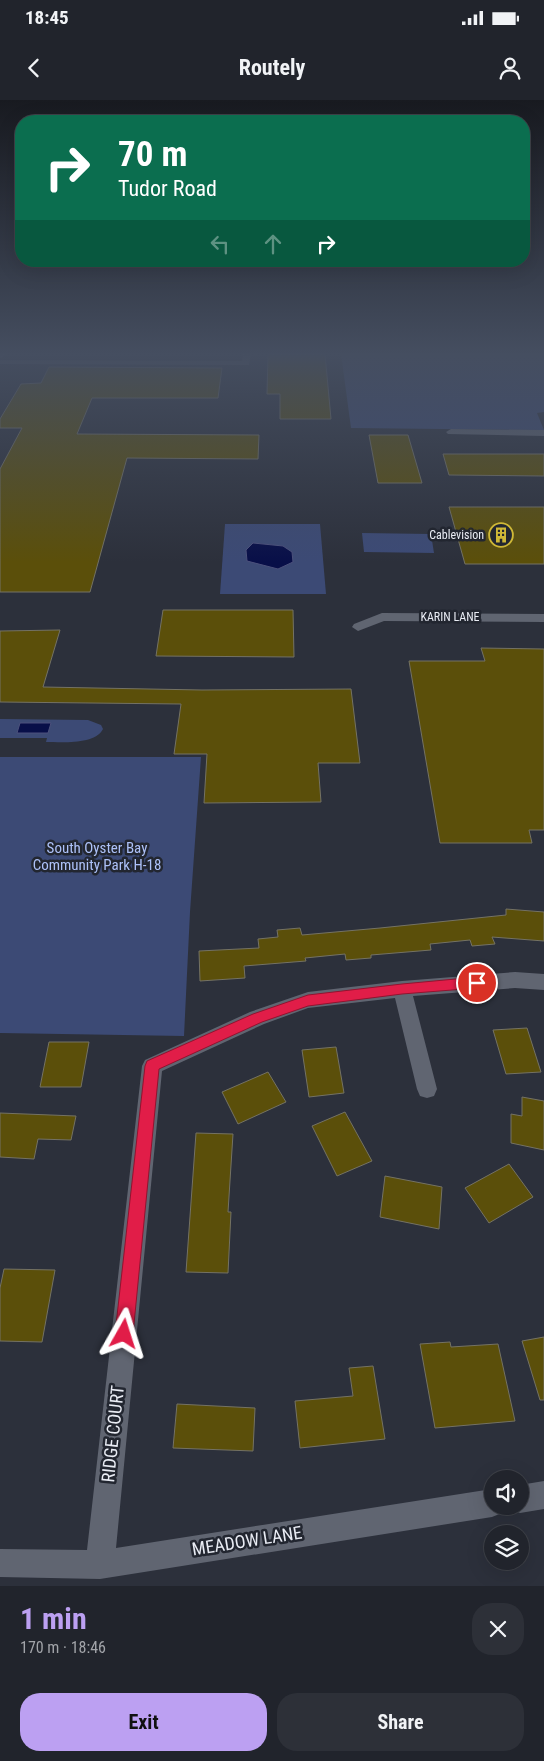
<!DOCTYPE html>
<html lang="en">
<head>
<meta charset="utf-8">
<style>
  :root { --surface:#21242c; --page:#2d3038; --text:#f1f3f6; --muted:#a2a4a9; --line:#3e4148; --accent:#bca0f2 }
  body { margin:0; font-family:"Roboto Condensed",sans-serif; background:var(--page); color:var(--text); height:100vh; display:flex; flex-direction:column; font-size:19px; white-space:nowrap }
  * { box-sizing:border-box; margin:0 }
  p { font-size:16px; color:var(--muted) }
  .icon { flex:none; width:28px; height:28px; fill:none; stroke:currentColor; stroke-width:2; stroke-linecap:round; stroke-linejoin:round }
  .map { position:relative; height:1486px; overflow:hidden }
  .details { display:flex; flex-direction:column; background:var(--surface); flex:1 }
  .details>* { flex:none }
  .banner { position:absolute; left:15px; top:15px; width:515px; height:152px; border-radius:20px; box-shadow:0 5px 20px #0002,0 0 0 1px var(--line); background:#0b6e4f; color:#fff; overflow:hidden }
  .fabs { position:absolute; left:484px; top:1370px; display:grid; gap:10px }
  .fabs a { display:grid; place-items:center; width:45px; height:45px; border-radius:50%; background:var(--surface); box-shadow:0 5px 20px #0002,0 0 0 1px var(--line); font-size:25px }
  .pin { position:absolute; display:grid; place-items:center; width:42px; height:42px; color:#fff; margin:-21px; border:2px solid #fff; border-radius:50%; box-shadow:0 1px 5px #0007 }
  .me { position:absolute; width:55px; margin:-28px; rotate:6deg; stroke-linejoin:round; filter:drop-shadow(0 0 4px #0008) }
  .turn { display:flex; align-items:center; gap:18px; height:105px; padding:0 20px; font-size:22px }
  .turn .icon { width:65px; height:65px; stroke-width:2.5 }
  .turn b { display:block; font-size:35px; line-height:42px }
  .lanes { display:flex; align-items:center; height:48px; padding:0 20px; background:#0003; justify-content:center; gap:25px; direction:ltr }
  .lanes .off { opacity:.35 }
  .round { display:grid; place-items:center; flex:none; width:52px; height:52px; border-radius:20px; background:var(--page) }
  .overview { display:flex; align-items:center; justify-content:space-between; height:85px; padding:0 20px }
  h1 { font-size:30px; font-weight:700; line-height:38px; color:var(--accent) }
  .primary-button { display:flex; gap:10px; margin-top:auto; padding:10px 20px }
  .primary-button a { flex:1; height:58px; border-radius:20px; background:var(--accent); color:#111; font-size:20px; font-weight:700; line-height:58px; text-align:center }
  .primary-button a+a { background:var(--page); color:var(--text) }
  .status { display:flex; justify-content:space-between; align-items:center; height:35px; padding:0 25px; background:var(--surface); direction:ltr }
  .status svg { height:14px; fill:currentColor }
  header { display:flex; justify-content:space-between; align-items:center; height:65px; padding:0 20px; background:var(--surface); font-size:22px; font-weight:700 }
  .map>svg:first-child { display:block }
  .green { fill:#3c4a75 }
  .water { fill:#080f48; stroke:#4c517c }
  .building { fill:#5b4f0a; stroke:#747264 }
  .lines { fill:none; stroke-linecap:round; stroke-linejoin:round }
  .minor { fill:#606571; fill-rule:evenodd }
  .secondary { fill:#68728e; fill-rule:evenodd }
  .route { fill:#e11d48; stroke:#92132f }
  .labels { text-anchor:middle; stroke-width:5; stroke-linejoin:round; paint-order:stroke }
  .far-poi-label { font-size:12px; fill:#e9ecf4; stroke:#222630; text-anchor:end }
  .far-street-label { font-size:12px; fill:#e9ecf4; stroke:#222630 }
  .park-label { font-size:15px; fill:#adc1f8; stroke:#222630 }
  .near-street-label { font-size:18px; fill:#e9ecf4; stroke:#222630 }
</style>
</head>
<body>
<div class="status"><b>18:45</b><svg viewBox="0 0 49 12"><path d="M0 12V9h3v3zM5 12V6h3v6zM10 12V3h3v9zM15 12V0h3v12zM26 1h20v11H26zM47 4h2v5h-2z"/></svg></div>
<header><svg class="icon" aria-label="back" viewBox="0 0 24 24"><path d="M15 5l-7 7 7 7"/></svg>Routely<svg class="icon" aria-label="person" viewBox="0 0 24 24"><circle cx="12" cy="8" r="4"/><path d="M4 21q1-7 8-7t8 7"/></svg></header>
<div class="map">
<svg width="544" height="1486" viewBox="0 0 544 1486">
  <rect width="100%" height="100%" fill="#2c303b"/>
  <g class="green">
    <polygon points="341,254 544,254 544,312 537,313 544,330 351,328"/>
    <polygon points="225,424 320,424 326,494 220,494"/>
    <polygon points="362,433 431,434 434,453 364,452"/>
    <path d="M0 619 88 620 101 625 103 629C95 645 62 642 46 642L47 638H0Z"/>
    <polygon points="0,657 201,657 190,812 184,936 0,933"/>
  </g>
  <g class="water">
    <polygon points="253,443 283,446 292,452 293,462 278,469 247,461 246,450"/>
    <polygon points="20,623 51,623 48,633 17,633"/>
  </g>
  <g class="building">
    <polygon points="268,254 325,254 331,319 280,319 280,294 267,294"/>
    <polygon points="49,267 222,268 218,298 92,298 77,334 259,335 258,359 127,358 90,492 0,492 0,369 22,328 0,328 0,319 21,284 41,283"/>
    <polygon points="369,335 408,335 422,383 378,383"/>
    <polygon points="443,354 544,354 544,376 449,375"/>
    <polygon points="449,407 544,407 544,464 465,464"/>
    <polygon points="163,510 293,510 294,557 156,556"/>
    <polygon points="60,530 43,587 202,590 351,589 360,663 318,663 321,702 204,703 207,654 174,654 181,604 0,602 0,531"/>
    <polygon points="481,548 544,549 544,730 529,730 532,743 440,743 409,561 485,561"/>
    <polygon points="506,809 544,812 544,841 492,837 495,844 472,846 470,840 430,844 431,850 371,855 371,858 346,860 345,854 305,858 306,861 244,866 245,878 200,881 199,851 259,848 258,839 278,837 277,830 300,828 302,835 380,828 506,815"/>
    <polygon points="527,928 541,972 506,974 493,930"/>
    <polygon points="49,942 89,942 81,987 40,987"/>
    <polygon points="336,947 344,993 309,997 302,950"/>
    <polygon points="268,972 286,1002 238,1024 222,992"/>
    <polygon points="522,997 544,1001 544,1050 511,1043 511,1014 522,1016"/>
    <polygon points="345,1012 372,1061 337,1076 312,1026"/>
    <polygon points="0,1013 76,1016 71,1040 38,1039 34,1059 0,1057"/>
    <polygon points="196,1033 233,1034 228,1112 231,1112 228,1173 186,1172"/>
    <polygon points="509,1064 533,1097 489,1123 465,1088"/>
    <polygon points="385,1076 442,1087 439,1129 380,1117"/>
    <polygon points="4,1169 55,1170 42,1242 0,1241 0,1188"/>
    <polygon points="544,1237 544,1300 540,1300 522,1241"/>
    <polygon points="450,1242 451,1247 498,1244 515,1321 435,1328 420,1244"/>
    <polygon points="373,1266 385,1339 300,1348 295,1301 353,1296 349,1268"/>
    <polygon points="177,1304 255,1308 253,1351 173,1348"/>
  </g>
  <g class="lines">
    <g class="minor">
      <polygon points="243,254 251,254 249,265 0,264 0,260 242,261"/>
      <polygon points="451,329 544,330 544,336 448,334 446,332"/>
      <polygon points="382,513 544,514 544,522 384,521 358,531 352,527 354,524"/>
      <polygon points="515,872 544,874 544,890 515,888 413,896 437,989 434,996 427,998 420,996 417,989 395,898 308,908 264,924 162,971 116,1448 492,1389 492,1406 505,1406 502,1413 492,1417 100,1479 0,1477 0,1449 87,1450 142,966 145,960 250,912 308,892 402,881"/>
      <polygon points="544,1381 544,1409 520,1413 510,1409 509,1406 520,1406 520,1385"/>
    </g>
    <polygon class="secondary" points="0,254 7,254 0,258"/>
  </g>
  <linearGradient id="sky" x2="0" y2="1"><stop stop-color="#181a20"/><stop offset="0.55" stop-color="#454e60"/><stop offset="1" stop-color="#454e60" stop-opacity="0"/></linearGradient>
  <rect width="544" height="462" fill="url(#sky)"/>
  <polygon class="route" points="477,877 482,879 484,883 482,887 477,888 402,894 308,906 262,922 159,969 133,1234 130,1240 124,1243 118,1240 115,1234 145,966 147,961 253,914 308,895 402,884"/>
  <defs>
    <g id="building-ring" transform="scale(1.25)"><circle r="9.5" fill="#222630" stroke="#cfb837" stroke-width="1.5"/><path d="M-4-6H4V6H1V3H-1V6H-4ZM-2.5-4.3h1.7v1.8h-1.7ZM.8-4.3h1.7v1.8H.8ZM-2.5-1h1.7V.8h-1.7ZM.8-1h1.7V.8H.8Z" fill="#cfb837"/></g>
  </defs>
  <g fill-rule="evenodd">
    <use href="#building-ring" x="501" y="435"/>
  </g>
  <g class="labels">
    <g class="far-poi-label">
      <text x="484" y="439">Cablevision</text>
    </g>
    <g class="far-street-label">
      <text x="450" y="521">KARIN LANE</text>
    </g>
    <g class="park-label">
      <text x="97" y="753">South Oyster Bay<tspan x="97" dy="17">Community Park H-18</tspan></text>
    </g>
    <g class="near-street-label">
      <text transform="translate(113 1334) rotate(-84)" y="6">RIDGE COURT</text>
      <text transform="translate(247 1441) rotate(-9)" y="6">MEADOW LANE</text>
    </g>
  </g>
</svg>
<div class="fabs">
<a><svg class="icon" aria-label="sound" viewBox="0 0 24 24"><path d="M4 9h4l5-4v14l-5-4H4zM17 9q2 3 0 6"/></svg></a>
<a><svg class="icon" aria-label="layers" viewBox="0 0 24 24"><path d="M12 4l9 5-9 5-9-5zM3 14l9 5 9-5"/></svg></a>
</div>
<div class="pin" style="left:477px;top:883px;background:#d93025"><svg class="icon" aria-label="arrive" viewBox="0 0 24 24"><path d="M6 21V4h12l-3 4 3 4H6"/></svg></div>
<svg class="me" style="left:124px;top:1234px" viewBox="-20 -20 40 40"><path d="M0-17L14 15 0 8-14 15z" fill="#e11d48" stroke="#fff" stroke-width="4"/></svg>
<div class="banner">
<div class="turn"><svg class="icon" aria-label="right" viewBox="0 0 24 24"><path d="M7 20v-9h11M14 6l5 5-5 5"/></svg><div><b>70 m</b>Tudor Road</div></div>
<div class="lanes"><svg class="icon off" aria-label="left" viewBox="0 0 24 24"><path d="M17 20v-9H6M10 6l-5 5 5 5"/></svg><svg class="icon off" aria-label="ahead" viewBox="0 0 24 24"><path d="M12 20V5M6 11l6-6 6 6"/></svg><svg class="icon" aria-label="right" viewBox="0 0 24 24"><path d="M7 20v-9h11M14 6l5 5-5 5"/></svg></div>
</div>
</div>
<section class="details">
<div class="overview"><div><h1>1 min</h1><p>170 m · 18:46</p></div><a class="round"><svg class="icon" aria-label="close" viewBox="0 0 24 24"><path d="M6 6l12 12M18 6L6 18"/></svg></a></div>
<div class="primary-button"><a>Exit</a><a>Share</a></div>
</section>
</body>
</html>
